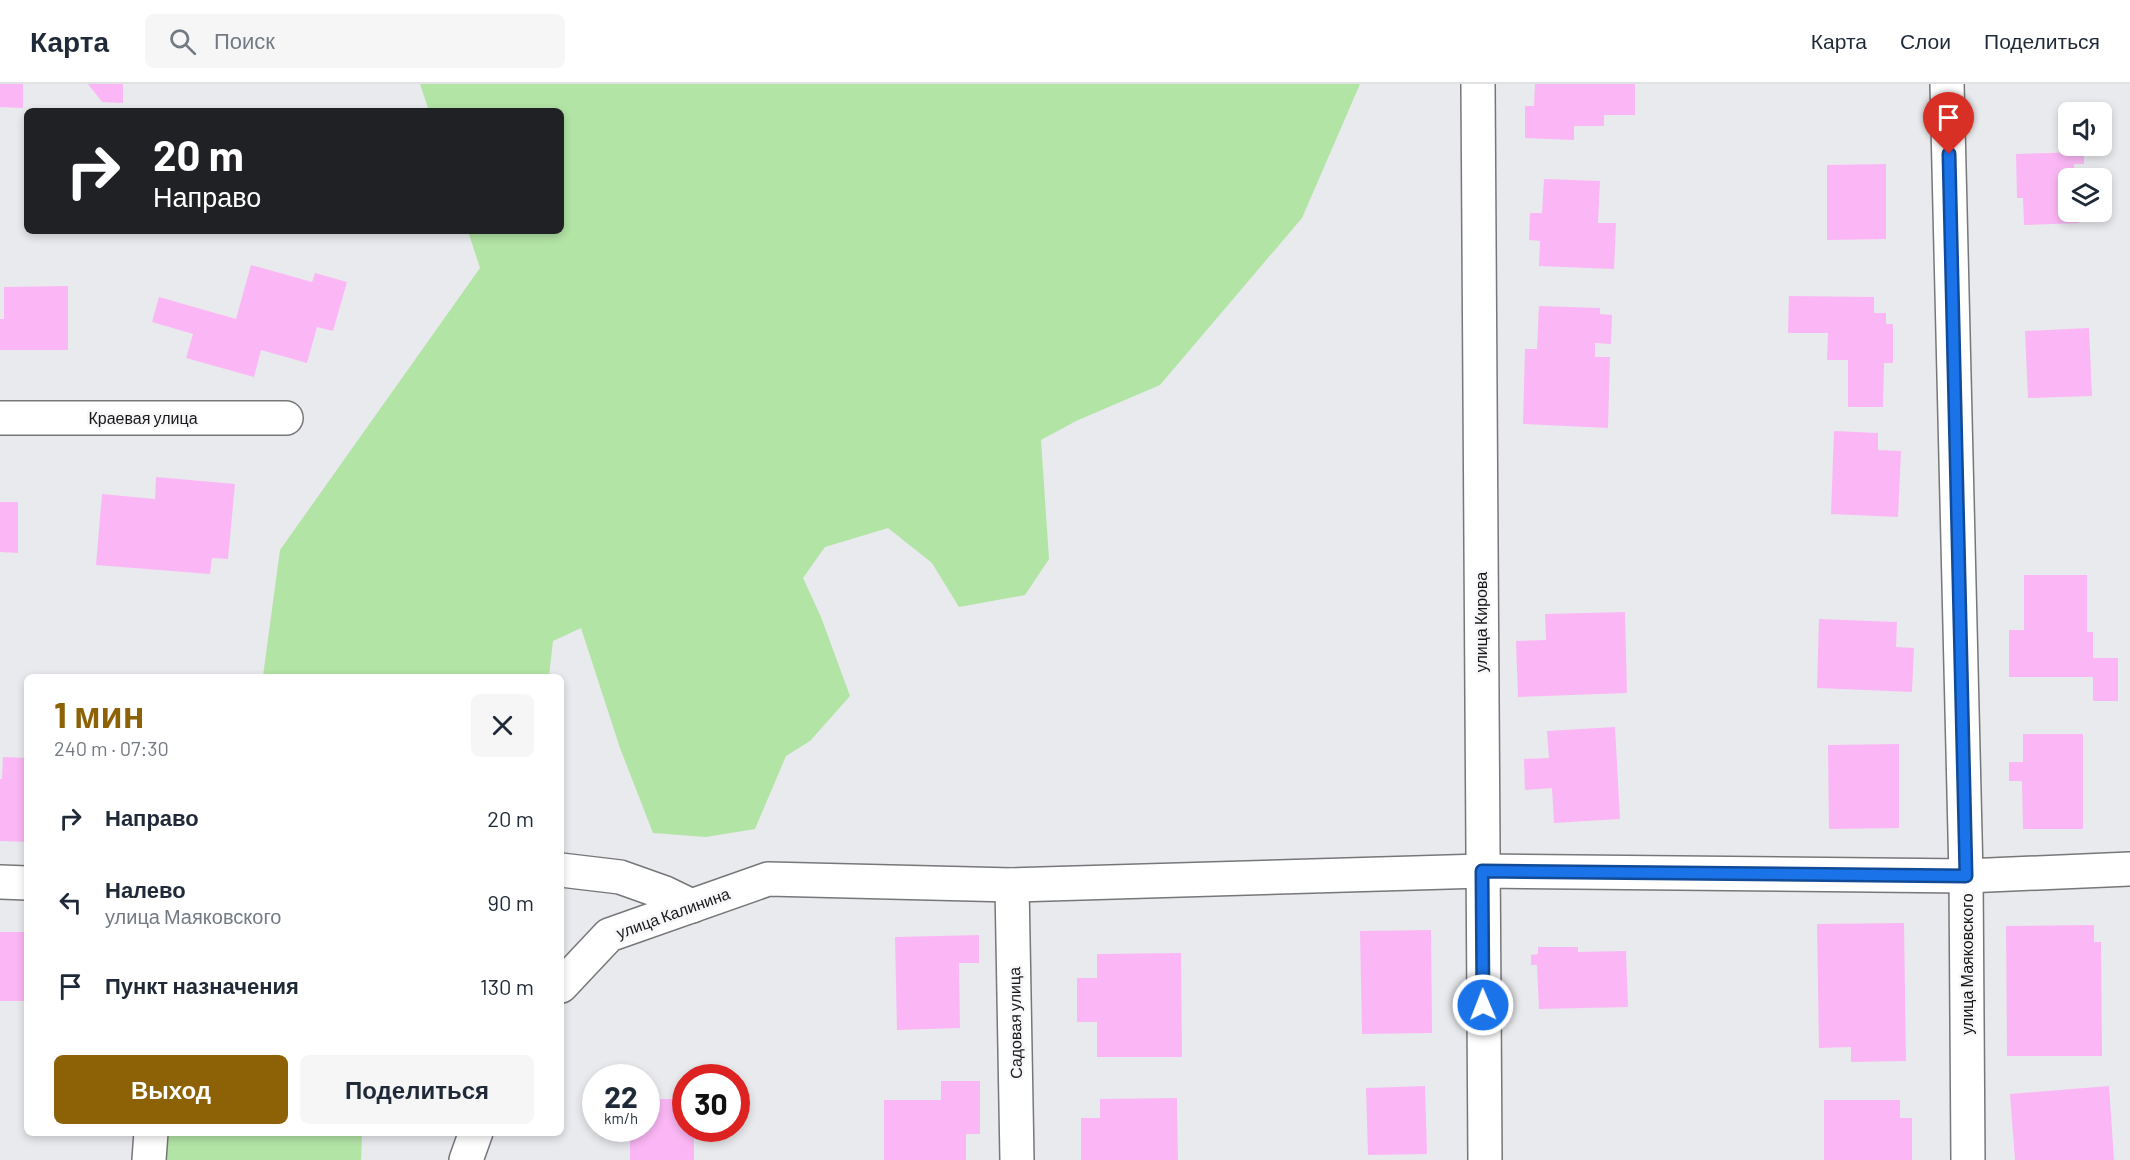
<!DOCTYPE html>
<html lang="ru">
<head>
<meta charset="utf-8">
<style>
  :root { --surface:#fff; --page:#f6f6f7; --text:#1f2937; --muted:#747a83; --line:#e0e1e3; --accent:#8d6106 }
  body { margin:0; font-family:Barlow,sans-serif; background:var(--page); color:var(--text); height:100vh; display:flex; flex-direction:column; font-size:22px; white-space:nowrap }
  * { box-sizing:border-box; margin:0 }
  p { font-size:20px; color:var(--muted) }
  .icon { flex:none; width:33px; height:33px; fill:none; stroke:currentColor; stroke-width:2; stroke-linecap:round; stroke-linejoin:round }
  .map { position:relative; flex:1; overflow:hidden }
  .panel { position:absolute; left:24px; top:590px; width:540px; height:462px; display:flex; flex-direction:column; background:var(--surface); border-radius:9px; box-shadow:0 3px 9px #0003 }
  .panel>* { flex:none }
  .hud { position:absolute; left:24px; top:24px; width:540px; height:126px; border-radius:9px; box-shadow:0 3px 9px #0003; background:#202124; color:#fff; overflow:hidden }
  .buttons { position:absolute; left:2058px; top:18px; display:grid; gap:12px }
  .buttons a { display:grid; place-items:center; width:54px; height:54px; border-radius:9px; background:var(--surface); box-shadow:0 3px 9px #0003; font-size:30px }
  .speed { position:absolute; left:582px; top:980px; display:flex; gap:12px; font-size:30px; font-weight:700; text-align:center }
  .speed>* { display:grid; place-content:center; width:78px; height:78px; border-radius:50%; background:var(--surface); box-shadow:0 3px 9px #0003; line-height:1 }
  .speed small { font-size:15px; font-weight:400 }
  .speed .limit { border:9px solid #d22; background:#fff; color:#111 }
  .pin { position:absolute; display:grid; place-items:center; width:51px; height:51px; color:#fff; margin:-62px -26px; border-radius:50% 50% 50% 0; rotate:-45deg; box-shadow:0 0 6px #0007 }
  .pin .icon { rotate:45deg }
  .me { position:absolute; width:66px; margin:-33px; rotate:359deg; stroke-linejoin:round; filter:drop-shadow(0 0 4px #0008) }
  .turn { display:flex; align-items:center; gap:21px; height:126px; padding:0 30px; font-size:27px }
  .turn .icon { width:78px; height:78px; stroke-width:2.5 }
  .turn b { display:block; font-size:42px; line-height:51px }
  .round { display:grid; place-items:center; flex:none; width:63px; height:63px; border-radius:9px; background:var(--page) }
  .summary { display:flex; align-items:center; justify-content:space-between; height:102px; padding:0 30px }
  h1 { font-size:36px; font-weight:700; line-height:45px; color:var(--accent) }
  .cta { display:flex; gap:12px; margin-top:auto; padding:12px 30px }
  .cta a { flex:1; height:69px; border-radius:9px; background:var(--accent); color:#fff; font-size:24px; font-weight:700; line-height:69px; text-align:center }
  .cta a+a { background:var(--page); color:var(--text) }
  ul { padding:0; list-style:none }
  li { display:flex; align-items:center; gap:18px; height:84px; padding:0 30px }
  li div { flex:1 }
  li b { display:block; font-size:22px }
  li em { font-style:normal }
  header { display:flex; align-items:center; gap:36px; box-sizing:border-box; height:84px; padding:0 30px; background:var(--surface); border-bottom:2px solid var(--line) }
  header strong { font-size:28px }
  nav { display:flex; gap:33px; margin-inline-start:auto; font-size:21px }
  .search { width:420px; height:54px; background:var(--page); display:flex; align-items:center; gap:15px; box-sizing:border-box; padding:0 21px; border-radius:9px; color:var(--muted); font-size:22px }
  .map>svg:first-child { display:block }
  .green { fill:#b2e4a5 }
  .building { fill:#fbb7f5 }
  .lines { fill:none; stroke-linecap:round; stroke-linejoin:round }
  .minor-casing { stroke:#767779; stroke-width:36 }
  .minor { stroke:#fff; stroke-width:33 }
  .route-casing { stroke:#114b97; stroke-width:15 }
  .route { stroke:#1a73e8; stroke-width:10 }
  .labels { text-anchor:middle; stroke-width:5; stroke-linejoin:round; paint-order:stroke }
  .street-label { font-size:16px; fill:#181819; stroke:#f7f7fa }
</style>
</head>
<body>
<header>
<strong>Карта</strong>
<div class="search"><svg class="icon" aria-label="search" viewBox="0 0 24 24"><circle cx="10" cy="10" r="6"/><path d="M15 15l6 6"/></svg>Поиск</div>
<nav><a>Карта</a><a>Слои</a><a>Поделиться</a></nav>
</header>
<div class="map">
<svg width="2130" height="1076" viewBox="0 0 2130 1076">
  <rect width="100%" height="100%" fill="#e9eaed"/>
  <g class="green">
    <polygon points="420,0 1360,0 1302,134 1160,301 1076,337 1041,356 1049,475 1025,511 959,523 932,479 888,444 825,463 803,494 821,533 850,612 810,657 786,672 755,745 706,753 653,749 620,664 581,544 553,557 549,592 263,592 280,466 480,184 468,147 561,147 561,27 429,27"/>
    <polygon points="165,1049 362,1049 361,1076 164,1076"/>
  </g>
  <g class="building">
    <polygon points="0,0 23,0 23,24 0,23"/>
    <polygon points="88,0 123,0 123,19 102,18"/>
    <polygon points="1535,0 1635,0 1635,31 1604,31 1604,42 1574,42 1574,56 1525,54 1525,22 1534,22"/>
    <polygon points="2084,68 2084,80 2074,80 2075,94 2068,94 2068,128 2078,128 2079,139 2024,141 2023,114 2017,114 2016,70"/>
    <polygon points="1886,80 1886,155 1827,156 1827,81"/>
    <polygon points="1544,95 1600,97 1598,139 1616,139 1614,185 1539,182 1540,157 1529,156 1530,129 1542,129"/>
    <polygon points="251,181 312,198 315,189 347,198 333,247 317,243 307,279 261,266 254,293 186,274 193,250 152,238 159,213 236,235"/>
    <polygon points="68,202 68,266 0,266 0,235 4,235 4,203"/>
    <polygon points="1789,212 1874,213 1874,229 1886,229 1886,240 1893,240 1893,279 1884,279 1883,323 1848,323 1848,276 1827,276 1828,249 1788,249"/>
    <polygon points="1539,222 1600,224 1600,230 1612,231 1611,260 1595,259 1595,273 1610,273 1608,344 1523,340 1525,265 1537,265"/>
    <polygon points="2089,244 2092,312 2028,314 2025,247"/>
    <polygon points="1834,347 1878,349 1878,366 1901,367 1898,433 1831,430"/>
    <polygon points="156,393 235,400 228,475 212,474 210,490 96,481 102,410 155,415"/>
    <polygon points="0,418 18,418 18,469 0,468"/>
    <polygon points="2024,491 2087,491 2087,548 2093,548 2093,574 2118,574 2118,617 2093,617 2093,593 2009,593 2009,546 2024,546"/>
    <polygon points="1625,528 1627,609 1518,613 1516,557 1546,556 1545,530"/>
    <polygon points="1819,535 1897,538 1896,563 1914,564 1912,608 1817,604"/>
    <polygon points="1615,643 1620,735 1554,739 1552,704 1525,706 1524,675 1549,674 1547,647"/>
    <polygon points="2023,650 2083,650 2083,745 2023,745 2022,697 2009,697 2009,678 2023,678"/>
    <polygon points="1899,660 1899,744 1829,745 1828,661"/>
    <polygon points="3,673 27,674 27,758 0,757 0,695 2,695"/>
    <polygon points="1904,839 1906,977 1851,978 1851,963 1819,964 1817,840"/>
    <polygon points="2094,841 2094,858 2101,858 2102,972 2007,972 2006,842"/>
    <polygon points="1431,846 1432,949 1362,950 1360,847"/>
    <rect x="0" y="848" width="27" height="69"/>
    <polygon points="979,851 979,879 959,879 960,944 897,946 895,853"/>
    <polygon points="1538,863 1578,863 1578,868 1626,867 1628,923 1539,925 1537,881 1531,881 1531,871 1538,870"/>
    <polygon points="1181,869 1182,973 1097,973 1097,938 1077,938 1077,894 1097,894 1097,870"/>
    <polygon points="941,997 980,997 980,1050 966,1050 966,1076 884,1076 884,1016 941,1016"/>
    <polygon points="1425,1002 1427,1070 1368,1071 1366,1004"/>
    <polygon points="2109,1002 2114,1076 2015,1076 2010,1010"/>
    <polygon points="1177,1014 1178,1076 1081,1076 1081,1034 1100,1034 1100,1015"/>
    <polygon points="646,1015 686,1015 686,1044 694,1044 694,1076 630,1076 630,1044 646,1044"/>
    <polygon points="1824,1016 1900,1016 1900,1034 1912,1034 1912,1076 1824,1076"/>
  </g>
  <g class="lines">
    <g class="minor-casing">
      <g id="minor">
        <polyline points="1478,0 1485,1076"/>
        <polyline points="1947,0 1966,792 1968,1076"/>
        <polyline points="0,334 286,334"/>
        <polyline points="561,786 620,793 665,809 692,822"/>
        <polyline points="0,798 27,799"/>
        <polyline points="1012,801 1017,1076"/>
        <polyline points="561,902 609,851 768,795 1012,801 1482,787 1966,792 2130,785"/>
        <polyline points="149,1076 151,1048"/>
        <polyline points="466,1076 476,1048"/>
      </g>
    </g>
    <use href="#minor" class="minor"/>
  </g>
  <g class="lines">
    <g class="route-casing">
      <polyline id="route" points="1483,921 1482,787 1966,792 1949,70"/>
    </g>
    <use href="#route" class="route"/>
  </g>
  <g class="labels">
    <g class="street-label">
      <text x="143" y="340">Краевая улица</text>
      <text transform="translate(1481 538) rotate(-90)" y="6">улица Кирова</text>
      <text transform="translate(673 829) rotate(-20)" y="6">улица Калинина</text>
      <text transform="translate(1967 880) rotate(-90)" y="6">улица Маяковского</text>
      <text transform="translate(1015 939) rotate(-91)" y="6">Садовая улица</text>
    </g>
  </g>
</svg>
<div class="buttons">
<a><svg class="icon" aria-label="sound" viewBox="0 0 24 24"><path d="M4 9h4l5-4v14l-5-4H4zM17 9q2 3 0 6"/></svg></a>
<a><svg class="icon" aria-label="layers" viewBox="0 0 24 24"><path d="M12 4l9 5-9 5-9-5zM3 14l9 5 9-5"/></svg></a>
</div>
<div class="speed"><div>22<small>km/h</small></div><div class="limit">30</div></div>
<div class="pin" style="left:1949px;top:70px;background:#d93025"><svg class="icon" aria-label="arrive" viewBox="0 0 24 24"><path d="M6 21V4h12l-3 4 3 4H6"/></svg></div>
<svg class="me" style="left:1483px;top:921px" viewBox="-20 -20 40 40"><circle r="17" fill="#1a73e8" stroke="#fff" stroke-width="3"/><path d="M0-11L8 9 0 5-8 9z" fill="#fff"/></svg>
<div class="hud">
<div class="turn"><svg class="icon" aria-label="right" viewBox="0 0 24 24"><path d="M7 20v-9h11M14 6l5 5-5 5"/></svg><div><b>20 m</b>Направо</div></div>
</div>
<section class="panel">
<div class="summary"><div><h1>1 мин</h1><p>240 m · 07:30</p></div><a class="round"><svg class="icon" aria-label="close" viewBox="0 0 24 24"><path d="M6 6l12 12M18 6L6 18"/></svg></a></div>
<ul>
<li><svg class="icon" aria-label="right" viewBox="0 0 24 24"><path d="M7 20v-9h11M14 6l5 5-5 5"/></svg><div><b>Направо</b></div><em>20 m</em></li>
<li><svg class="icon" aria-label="left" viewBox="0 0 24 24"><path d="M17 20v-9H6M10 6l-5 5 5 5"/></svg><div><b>Налево</b><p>улица Маяковского</p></div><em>90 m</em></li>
<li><svg class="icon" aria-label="arrive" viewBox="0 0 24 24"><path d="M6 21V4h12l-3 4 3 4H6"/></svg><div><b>Пункт назначения</b></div><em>130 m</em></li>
</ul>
<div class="cta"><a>Выход</a><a>Поделиться</a></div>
</section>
</div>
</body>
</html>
